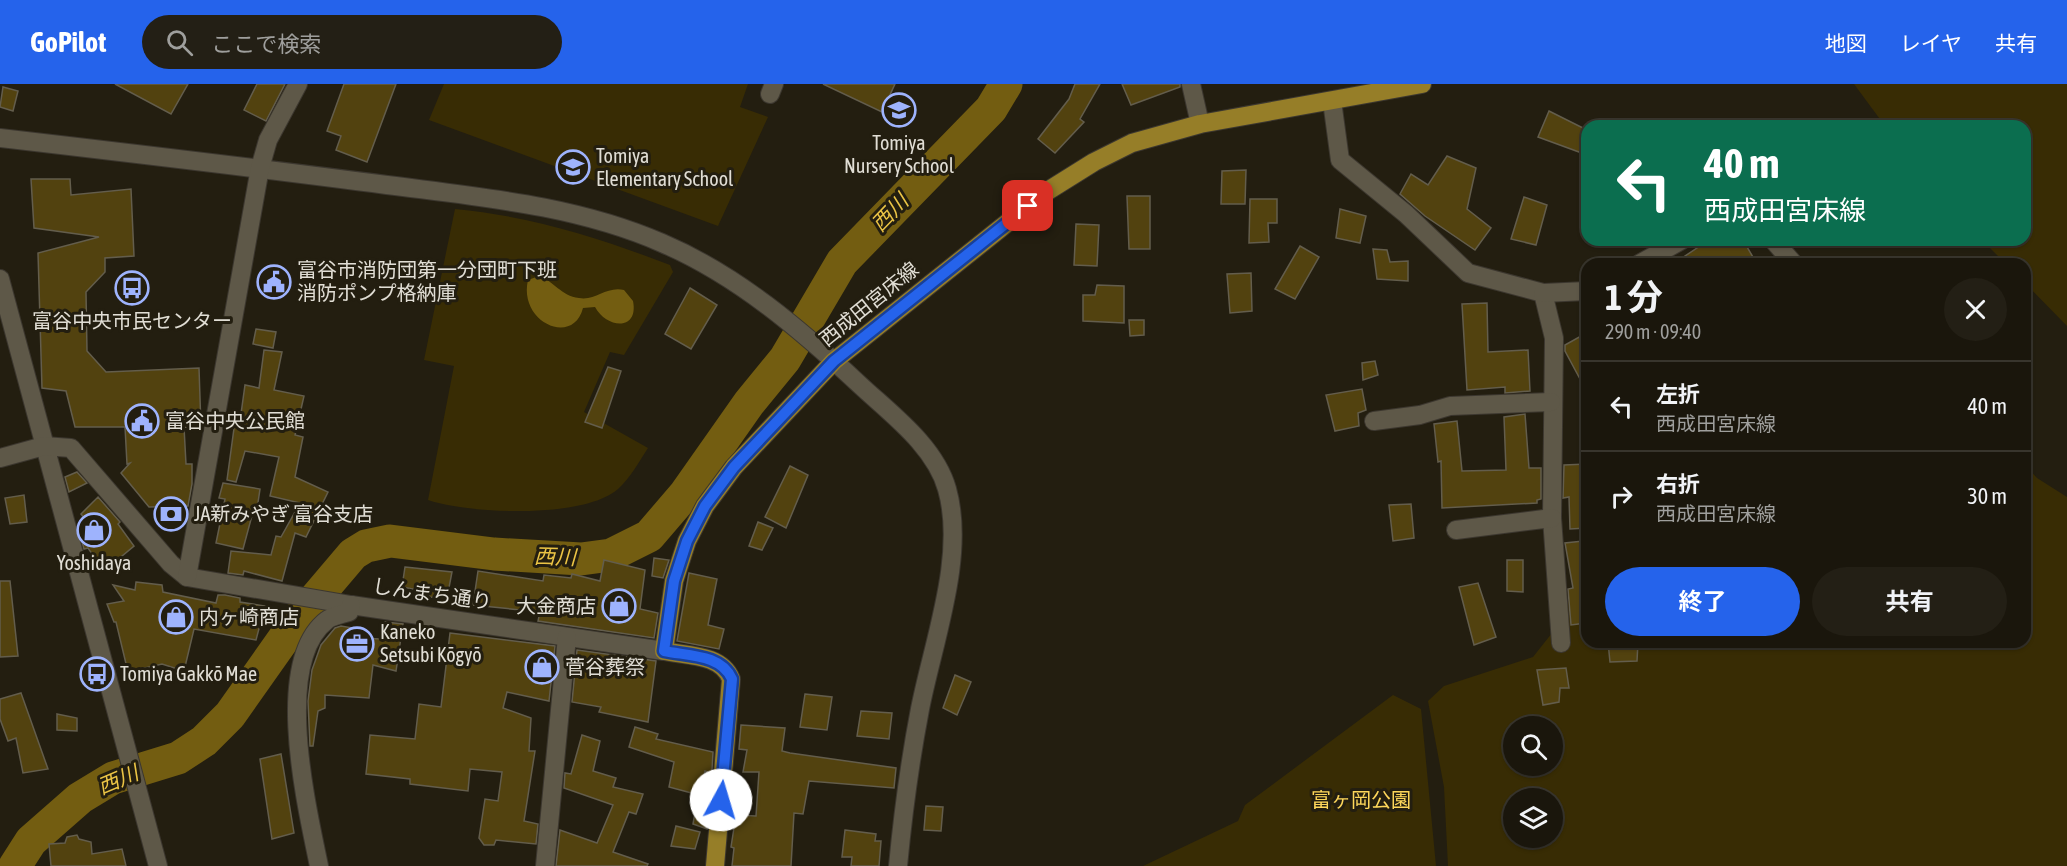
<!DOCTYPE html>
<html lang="ja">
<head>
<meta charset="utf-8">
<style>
  :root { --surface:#1a160c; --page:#231f15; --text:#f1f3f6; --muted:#9f9f9d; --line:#38352d; --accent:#2563eb }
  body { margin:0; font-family:"Asap Condensed","Noto Sans JP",sans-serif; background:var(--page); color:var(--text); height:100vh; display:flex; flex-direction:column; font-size:22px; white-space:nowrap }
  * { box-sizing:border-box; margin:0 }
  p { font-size:20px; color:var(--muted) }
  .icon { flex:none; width:33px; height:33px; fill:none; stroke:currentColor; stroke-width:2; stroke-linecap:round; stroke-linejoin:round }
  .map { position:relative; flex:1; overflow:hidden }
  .sheet { position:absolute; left:1581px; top:174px; width:450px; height:390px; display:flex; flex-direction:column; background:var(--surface); border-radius:18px; box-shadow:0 2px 4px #0004,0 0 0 2px var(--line) }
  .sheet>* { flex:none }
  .banner { position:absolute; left:1581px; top:36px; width:450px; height:126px; border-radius:18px; box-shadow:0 2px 4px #0004,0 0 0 2px var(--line); background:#0b6e4f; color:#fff; overflow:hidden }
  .buttons { position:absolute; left:1503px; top:632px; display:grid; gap:12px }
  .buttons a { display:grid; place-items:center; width:60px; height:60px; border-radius:50%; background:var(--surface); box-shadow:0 2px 4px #0004,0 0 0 2px var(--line); font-size:30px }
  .pin { position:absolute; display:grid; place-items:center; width:51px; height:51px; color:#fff; margin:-26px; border-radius:12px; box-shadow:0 3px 9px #0006 }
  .me { position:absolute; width:66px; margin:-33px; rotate:6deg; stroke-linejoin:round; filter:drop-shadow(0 0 4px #0008) }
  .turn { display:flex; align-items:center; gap:21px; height:126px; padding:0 24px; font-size:27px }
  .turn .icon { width:78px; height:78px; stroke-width:2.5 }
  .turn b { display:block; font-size:42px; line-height:51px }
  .round { display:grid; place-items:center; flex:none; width:63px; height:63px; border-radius:32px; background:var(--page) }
  .summary { display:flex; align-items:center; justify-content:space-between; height:102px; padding:0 24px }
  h1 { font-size:36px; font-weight:700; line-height:45px }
  .button { display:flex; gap:12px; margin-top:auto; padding:12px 24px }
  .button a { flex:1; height:69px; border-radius:36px; background:var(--accent); color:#fff; font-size:24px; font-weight:700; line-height:69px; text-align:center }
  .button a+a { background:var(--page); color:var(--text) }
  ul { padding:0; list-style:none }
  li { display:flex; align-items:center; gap:18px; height:90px; padding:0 24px; border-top:2px solid var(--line) }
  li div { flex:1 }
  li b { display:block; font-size:22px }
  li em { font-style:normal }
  header { display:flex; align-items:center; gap:36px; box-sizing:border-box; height:84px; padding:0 30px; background:var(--accent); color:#fff }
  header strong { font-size:28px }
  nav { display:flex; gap:33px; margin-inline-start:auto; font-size:21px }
  .search { width:420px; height:54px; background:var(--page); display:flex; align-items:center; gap:15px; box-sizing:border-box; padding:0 21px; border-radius:33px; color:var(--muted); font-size:22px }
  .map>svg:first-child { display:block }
  .green { fill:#382c04; fill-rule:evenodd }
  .water { fill:#735d11 }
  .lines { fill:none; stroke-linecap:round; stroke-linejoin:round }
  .river { stroke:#735d11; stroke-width:33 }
  .building { fill:#52420f; stroke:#635d4c; stroke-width:1.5 }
  .minor-casing { stroke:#3c372f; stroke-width:20 }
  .major-casing { stroke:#3c372f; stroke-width:20 }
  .minor { stroke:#5e5848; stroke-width:18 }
  .major { stroke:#967e28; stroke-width:18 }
  .route-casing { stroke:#184099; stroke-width:15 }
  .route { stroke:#2563eb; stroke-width:10 }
  .labels { text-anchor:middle; stroke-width:6; stroke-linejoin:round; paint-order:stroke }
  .poi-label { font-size:20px; fill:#e1ded5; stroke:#231e10; text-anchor:start }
  .street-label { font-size:20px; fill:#e1ded5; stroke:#231e10 }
  .park-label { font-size:20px; fill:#fdd65a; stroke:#231e10 }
  .water-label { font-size:21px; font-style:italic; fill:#ebc445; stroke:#231e10 }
</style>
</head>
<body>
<header>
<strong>GoPilot</strong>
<div class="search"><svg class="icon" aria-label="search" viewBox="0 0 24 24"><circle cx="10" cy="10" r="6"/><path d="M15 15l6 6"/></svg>ここで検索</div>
<nav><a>地図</a><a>レイヤ</a><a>共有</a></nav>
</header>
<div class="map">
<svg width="2067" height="782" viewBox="0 0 2067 782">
  <rect width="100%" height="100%" fill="#231e10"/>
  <g class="green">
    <polygon points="444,0 748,0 740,23 768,33 718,142 429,36"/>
    <polygon points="1854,0 2067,0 2067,242 2025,199 2025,180 2006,180 1982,156 2025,156 2025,42 1885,42"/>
    <path d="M455 125C530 132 600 154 670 181L673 188 624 271 610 268 584 328 648 364C639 378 630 394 618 405 584 435 469 430 428 416L454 282 424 276Z"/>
    <path d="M2025 381 2037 394 2067 413V782H1448L1444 703 1428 617 1444 602 1533 573 1552 549 1587 483V558H2025ZM1514 642H1552V681H1514ZM1514 714H1552V753H1514Z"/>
    <polygon points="1393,611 1421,625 1436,782 1143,782 1238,737 1245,721"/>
  </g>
  <path class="water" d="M539 192C554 197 561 212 579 214 596 217 606 202 624 206L633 217C639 247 607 245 595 223L583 224C573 263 518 238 528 196Z"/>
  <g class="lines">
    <polyline class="river" points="15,782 31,757 80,714 113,694 178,674 204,657 230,631 297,536 353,470 366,462 390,457 494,470 581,475 611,471 649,452 685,410 749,319 785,275 842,178 991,25 1006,0"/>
  </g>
  <g class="building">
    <polygon points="115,0 188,0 171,30"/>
    <polygon points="257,0 285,0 266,37 244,26"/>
    <polygon points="344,0 396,0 367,78 336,66 341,52 327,47"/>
    <polygon points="823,0 895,0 882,28"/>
    <polygon points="1075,0 1100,0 1080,35 1084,38 1055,69 1038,55 1069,15"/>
    <polygon points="1122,0 1180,0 1180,3 1131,21"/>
    <polygon points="3,3 18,7 13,27 0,23"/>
    <polygon points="1549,27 1587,46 1587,53 1579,68 1538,53"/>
    <polygon points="1447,72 1476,84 1467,125 1491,144 1475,166 1425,132 1400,110 1411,90 1428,101"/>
    <polygon points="1246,86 1245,120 1221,120 1222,87"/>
    <polygon points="31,95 70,95 71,111 131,105 134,172 105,174 105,188 86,208 87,267 106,288 199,284 201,344 184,343 186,380 192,380 192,400 188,422 149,423 121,389 130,379 127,380 125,343 75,343 66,307 42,304 38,169 99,153 34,144"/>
    <polygon points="1127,112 1150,112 1150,165 1129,165"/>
    <polygon points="1524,113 1547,121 1536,161 1511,155"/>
    <polygon points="1250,115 1277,115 1277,139 1268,139 1269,158 1249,159"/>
    <polygon points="1340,125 1366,132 1360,159 1336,154"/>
    <polygon points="1076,140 1099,141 1097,182 1074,181"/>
    <polygon points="1709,156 1743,156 1757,180 1673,180"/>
    <polygon points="1300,162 1319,173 1295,215 1275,205"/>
    <polygon points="1373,165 1387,166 1390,178 1408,177 1408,197 1377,195"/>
    <polygon points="1251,189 1252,227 1230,229 1227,190"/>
    <polygon points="1097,201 1124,202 1124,239 1083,237 1083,211 1095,211"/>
    <polygon points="690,204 717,221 691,265 665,250"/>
    <polygon points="1487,219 1488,268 1528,266 1530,307 1505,309 1505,303 1467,306 1462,220"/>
    <polygon points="1129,236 1144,236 1144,251 1130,252"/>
    <polygon points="256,245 276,248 273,264 253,260"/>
    <polygon points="1581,252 1587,263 1587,308 1565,267 1565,261"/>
    <polygon points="264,266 282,268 274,306 304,312 295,351 303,353 295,393 328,408 306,453 295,449 282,497 244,487 243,491 228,489 231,467 271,471 276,452 281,453 300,419 270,412 279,373 245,367 236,398 227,396 235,337 240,337 245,301 259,304"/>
    <polygon points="1375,277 1378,291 1363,296 1362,279"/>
    <polygon points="608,283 621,287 602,344 585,338"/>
    <polygon points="1362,305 1366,326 1358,329 1359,342 1335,347 1326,311"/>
    <polygon points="1525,330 1529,384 1541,384 1541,415 1537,416 1537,419 1442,424 1441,377 1438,378 1434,340 1457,337 1462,387 1506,386 1504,333"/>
    <polygon points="1587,380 1587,444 1570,445 1569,413 1563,414 1564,381"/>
    <polygon points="790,382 808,391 786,444 765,433"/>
    <polygon points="77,388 87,399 69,408 65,393"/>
    <polygon points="223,399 260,405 257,425 254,424 243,465 216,459 225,415 219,414"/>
    <polygon points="24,411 27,438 10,440 5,414"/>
    <polygon points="98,413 120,438 118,440 134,462 104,487 88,464 84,465 78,443 90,441 81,430"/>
    <polygon points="1411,420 1414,454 1393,457 1389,421"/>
    <polygon points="758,438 773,444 762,466 749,462"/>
    <polygon points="1583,457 1587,471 1587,487 1583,488 1586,539 1571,541 1568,505 1573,504 1565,459"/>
    <polygon points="654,474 669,476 663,494 652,492"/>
    <polygon points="604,476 645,486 640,525 658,529 654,554 538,537 540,528 473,521 478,487 543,497 544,491 571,494 572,490 600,497"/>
    <polygon points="1507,476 1523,476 1523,508 1507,507"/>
    <polygon points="405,483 452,488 447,514 429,513 430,508 402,503"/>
    <polygon points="689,489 717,495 708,541 724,545 719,565 677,557"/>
    <polygon points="0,497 10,497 18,572 0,573"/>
    <polygon points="136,498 162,501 163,508 216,519 218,511 225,511 240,514 240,518 265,522 256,556 194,545 184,587 162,580 128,588 116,538 114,538 107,520 124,517 113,501 135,506"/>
    <polygon points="1478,499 1496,553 1474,561 1459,503"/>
    <polygon points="385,538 403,540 396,587 373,581 369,614 325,611 325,624 318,627 313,662 310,662 308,617 312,586 321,561 335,544 341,542 353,544 352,554 382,555"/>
    <polygon points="450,549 555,562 549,617 507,608 503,624 531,634 529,667 535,667 524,737 538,740 536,760 496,756 494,761 484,761 479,754 485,715 498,717 502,688 470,685 468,707 410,700 410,695 366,690 370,651 415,655 419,620 441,623"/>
    <polygon points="1608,558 1638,558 1637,577 1610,578"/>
    <polygon points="577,566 656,577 648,638 599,628 601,623 572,618"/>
    <polygon points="1566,584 1569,604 1560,604 1559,618 1543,621 1537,586"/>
    <polygon points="955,591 971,598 957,631 943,624"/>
    <polygon points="21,609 48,685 23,689 16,654 8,657 0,635 0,615"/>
    <polygon points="805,610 832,613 827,646 800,643"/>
    <polygon points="861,627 892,629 889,655 857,652"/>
    <polygon points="57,630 77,634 77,647 57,646"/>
    <polygon points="741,641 785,644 782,667 790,669 896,684 894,704 809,697 803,730 794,729 791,782 732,782 734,764 731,763 736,731 756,732 759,688 743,688 747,666 739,665"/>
    <polygon points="635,643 658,650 656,655 713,668 712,686 710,689 705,687 699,711 669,703 674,678 629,663"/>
    <polygon points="582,651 600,657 593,687 616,694 613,703 643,710 636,730 629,728 613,768 648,780 647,782 556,782 560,746 597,759 613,721 564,704 565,689 571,690"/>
    <polygon points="281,670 294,749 272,755 260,675"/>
    <polygon points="926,722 943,723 941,747 924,746"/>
    <polygon points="696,723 708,726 707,745 693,740"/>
    <polygon points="676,742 700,748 695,765 671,762"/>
    <polygon points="845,746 876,750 875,757 881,757 879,782 851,782 852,773 842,773"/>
    <polygon points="77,751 79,755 91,758 92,770 122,765 126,782 51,782 49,760 65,759 67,753"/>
  </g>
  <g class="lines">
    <g class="minor-casing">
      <g id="minor">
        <polyline points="1191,0 1200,40"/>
        <polyline points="770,10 774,0"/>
        <polyline points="1332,17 1340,76 1406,130 1468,189 1543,209 1554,254 1552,434 1561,559"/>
        <path d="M0 54C129 69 258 84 387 101 479 113 575 121 662 159 737 191 800 245 860 301 891 330 935 362 947 405 966 472 933 558 920 625 910 677 903 729 898 782"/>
        <polyline points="1773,156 1794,180"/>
        <polyline points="1639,180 1682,156"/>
        <polyline points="0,195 158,782"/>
        <polyline points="1543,209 1587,207"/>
        <polyline points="1374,337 1420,331 1450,322 1551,318"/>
        <polyline points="0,374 44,362 71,364 171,480 187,493 351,521 664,567"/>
        <polyline points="1456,446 1552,434"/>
        <polyline points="187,493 260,84 268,56 298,0"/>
        <path d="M319 782C307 723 272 578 327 536 332 532 343 530 349 528L351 521"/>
        <polyline points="545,782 567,553"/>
      </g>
    </g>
    <g class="major-casing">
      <path id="major" d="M715 782 731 595C721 570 688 572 664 567L674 497 687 457 705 422 734 383 834 277 1046 108 1094 78 1132 59 1200 40 1422 0"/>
    </g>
    <use href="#minor" class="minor"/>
    <use href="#major" class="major"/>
  </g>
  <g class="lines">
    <g class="route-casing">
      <path id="route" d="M721 716 732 595C721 570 688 572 664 567L674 497 687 457 705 422 734 383 834 277 1028 122"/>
    </g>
    <use href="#route" class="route"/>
  </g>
  <defs>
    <g id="school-ring" transform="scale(1.725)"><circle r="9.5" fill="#231e10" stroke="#9eb3fd" stroke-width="1.5"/><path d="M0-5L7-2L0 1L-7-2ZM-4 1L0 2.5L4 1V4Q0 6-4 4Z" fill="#9eb3fd"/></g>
    <g id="civic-ring" transform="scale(1.725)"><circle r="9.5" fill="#231e10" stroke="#9eb3fd" stroke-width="1.5"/><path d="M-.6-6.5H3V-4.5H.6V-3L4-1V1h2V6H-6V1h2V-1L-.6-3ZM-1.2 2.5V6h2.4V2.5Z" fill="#9eb3fd"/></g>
    <g id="bus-ring" transform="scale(1.725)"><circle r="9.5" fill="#231e10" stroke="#9eb3fd" stroke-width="1.5"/><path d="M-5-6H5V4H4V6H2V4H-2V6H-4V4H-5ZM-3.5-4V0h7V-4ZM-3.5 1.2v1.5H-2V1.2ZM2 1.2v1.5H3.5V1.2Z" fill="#9eb3fd"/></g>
    <g id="bank-ring" transform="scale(1.725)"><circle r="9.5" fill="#231e10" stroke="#9eb3fd" stroke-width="1.5"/><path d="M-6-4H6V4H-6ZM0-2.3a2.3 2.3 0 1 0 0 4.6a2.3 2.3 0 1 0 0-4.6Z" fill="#9eb3fd"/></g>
    <g id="shop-ring" transform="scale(1.725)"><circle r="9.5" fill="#231e10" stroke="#9eb3fd" stroke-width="1.5"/><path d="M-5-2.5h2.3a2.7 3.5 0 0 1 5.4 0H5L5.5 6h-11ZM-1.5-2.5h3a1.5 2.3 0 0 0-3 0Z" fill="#9eb3fd"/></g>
    <g id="office-ring" transform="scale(1.725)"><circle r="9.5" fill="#231e10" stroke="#9eb3fd" stroke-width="1.5"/><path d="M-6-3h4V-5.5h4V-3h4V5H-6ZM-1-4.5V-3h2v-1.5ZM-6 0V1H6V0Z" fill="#9eb3fd"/></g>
  </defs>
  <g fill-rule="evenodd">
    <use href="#school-ring" x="899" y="26"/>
    <use href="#school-ring" x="573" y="83"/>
    <use href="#civic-ring" x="274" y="198"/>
    <use href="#bus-ring" x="132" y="204"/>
    <use href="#civic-ring" x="142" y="337"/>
    <use href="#bank-ring" x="171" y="430"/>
    <use href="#shop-ring" x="94" y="446"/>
    <use href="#shop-ring" x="619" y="522"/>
    <use href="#shop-ring" x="176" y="533"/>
    <use href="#office-ring" x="357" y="560"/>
    <use href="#shop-ring" x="542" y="583"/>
    <use href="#bus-ring" x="97" y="590"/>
  </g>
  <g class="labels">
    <g class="poi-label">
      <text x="899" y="66" text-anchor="middle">Tomiya<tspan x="899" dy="23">Nursery School</tspan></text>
      <text x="596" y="79">Tomiya<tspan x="596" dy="23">Elementary School</tspan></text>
      <text x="297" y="193">富谷市消防団第一分団町下班<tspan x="297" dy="23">消防ポンプ格納庫</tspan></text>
      <text x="132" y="244" text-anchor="middle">富谷中央市民センター</text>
      <text x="165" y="344">富谷中央公民館</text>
      <text x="194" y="437">JA新みやぎ 富谷支店</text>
      <text x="94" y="486" text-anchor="middle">Yoshidaya</text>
      <text x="596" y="529" text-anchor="end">大金商店</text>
      <text x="199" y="540">内ヶ崎商店</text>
      <text x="380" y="555">Kaneko<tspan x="380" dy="23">Setsubi Kōgyō</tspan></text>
      <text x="565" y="590">菅谷葬祭</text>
      <text x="120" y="597">Tomiya Gakkō Mae</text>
    </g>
    <g class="street-label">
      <text transform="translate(869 220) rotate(-39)" y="7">西成田宮床線</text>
      <text transform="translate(432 510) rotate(8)" y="7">しんまち通り</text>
    </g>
    <g class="park-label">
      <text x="1361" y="723">富ヶ岡公園</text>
    </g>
    <g class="water-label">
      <text transform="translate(890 129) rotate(-46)" y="7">西川</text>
      <text transform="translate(555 473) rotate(2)" y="7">西川</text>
      <text transform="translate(118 696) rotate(-23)" y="7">西川</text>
    </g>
  </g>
</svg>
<div class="buttons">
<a><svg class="icon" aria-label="search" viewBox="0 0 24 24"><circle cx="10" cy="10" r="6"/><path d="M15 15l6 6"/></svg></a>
<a><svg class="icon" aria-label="layers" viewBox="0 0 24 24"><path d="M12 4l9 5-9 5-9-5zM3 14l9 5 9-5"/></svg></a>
</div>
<div class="pin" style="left:1028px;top:122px;background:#d93025"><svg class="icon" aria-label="arrive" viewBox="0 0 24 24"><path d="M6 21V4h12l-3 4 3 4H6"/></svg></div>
<svg class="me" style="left:721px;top:716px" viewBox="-20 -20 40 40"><circle r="19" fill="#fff"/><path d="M0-13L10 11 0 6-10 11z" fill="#2563eb"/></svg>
<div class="banner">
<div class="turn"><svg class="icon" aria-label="left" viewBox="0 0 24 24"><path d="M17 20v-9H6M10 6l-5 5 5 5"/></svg><div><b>40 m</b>西成田宮床線</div></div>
</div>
<section class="sheet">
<div class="summary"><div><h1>1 分</h1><p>290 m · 09:40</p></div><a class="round"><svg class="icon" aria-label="close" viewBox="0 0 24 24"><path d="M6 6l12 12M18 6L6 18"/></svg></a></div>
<ul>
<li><svg class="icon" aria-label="left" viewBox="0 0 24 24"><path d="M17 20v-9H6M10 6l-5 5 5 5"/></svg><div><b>左折</b><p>西成田宮床線</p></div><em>40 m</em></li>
<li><svg class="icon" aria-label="right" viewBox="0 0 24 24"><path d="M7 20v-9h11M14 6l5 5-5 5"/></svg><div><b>右折</b><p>西成田宮床線</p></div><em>30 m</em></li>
</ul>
<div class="button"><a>終了</a><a>共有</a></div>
</section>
</div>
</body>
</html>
